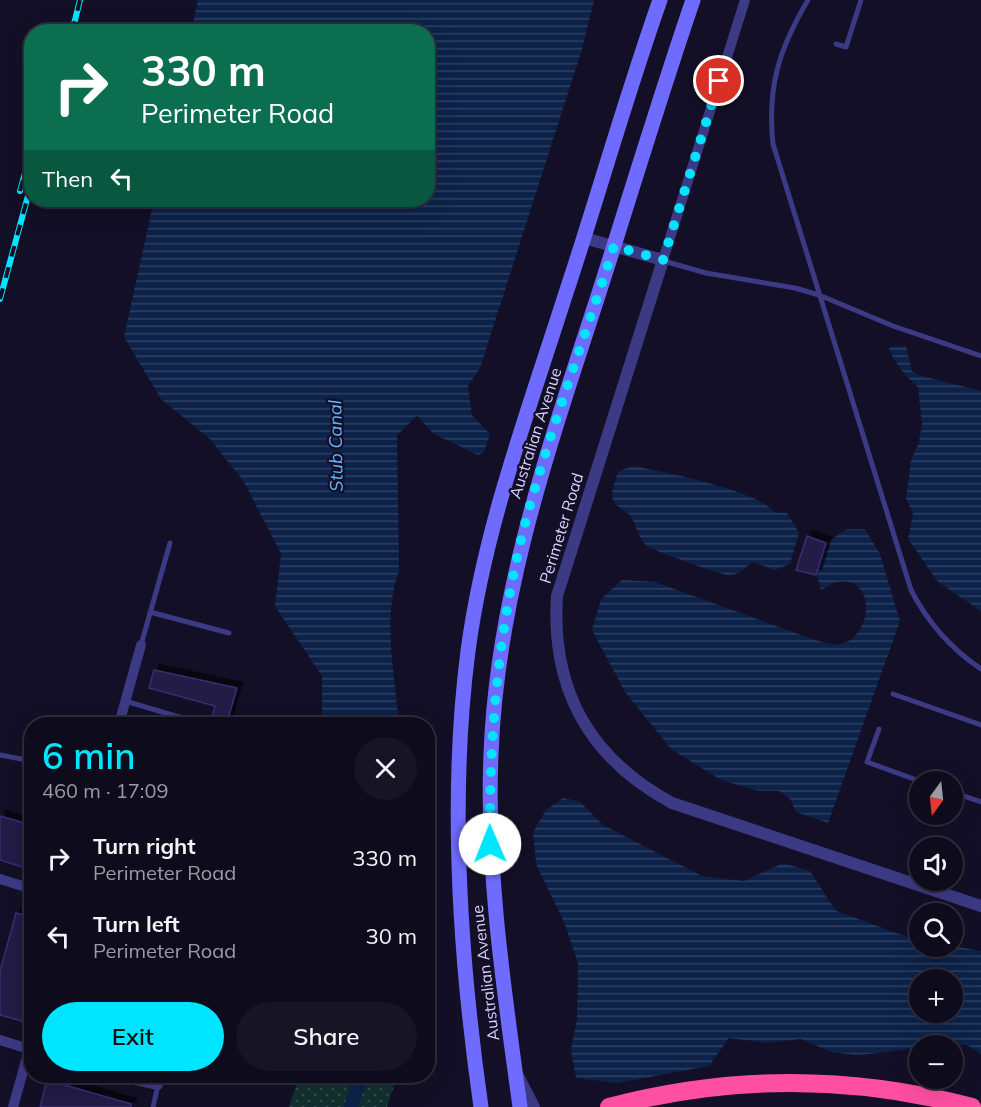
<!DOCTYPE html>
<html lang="en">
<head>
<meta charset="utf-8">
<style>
  :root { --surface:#0e0b1c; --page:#171425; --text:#f1f3f6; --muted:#9b9ba3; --line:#2e2b3b; --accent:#00e5ff }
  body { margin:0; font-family:Mulish,sans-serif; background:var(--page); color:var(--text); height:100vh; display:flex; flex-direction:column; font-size:22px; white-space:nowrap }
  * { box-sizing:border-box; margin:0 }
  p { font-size:20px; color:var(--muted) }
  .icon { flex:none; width:33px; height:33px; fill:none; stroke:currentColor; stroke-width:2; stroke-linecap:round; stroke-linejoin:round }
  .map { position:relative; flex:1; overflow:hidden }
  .drawer { position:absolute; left:24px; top:717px; width:411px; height:366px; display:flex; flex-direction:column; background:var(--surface); border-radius:24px; box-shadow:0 6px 24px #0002,0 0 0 2px var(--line) }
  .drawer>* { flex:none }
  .top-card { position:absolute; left:24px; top:24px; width:411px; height:183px; border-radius:24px; box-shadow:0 6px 24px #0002,0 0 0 2px var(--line); background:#0b6e4f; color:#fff; overflow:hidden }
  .needle { width:39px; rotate:195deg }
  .tools { position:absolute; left:909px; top:771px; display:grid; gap:12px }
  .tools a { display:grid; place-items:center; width:54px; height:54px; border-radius:50%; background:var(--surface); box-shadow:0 6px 24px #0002,0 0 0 2px var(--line); font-size:30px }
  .pin { position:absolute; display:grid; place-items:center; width:51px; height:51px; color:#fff; margin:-26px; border:3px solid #fff; border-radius:50%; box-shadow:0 2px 6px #0007 }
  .me { position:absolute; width:66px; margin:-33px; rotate:359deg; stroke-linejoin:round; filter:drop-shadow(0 0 4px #0008) }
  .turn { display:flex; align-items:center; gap:21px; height:126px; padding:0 18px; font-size:27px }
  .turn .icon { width:78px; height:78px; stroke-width:2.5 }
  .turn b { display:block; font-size:42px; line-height:51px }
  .then { display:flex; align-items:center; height:57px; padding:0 18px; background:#0003; gap:12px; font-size:22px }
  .round { display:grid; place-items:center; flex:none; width:63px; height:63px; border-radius:32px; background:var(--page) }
  .head { display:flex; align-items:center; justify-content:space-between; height:102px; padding:0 18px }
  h1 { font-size:36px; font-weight:600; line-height:45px; color:var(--accent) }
  .button { display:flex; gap:12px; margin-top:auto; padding:12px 18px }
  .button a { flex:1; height:69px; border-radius:36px; background:var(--accent); color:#111; font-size:24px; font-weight:600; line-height:69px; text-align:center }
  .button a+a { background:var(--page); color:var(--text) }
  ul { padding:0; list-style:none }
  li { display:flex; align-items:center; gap:18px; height:78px; padding:0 18px }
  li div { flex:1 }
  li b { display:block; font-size:22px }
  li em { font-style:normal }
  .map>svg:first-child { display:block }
  .park { fill:url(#park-dots) }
  .water { fill:url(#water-rules); fill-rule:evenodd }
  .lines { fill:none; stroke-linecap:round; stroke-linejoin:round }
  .canal { stroke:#0c2248; stroke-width:14 }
  .building { fill:#241b47; stroke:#3b2d73; stroke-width:1.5; filter:url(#shadow) }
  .service { stroke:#3d3a85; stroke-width:5 }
  .minor { stroke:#3d3a85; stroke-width:10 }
  .tertiary { stroke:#3d3a85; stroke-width:12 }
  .secondary { stroke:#6f6bff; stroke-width:15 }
  .motorway { stroke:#ff4fa3; stroke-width:18 }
  .rail-casing { stroke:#00e5ff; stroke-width:6 }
  .rail { stroke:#130f26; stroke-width:4; stroke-dasharray:11; stroke-linecap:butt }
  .route { stroke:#00e5ff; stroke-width:10; stroke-dasharray:0 18 }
  .labels { text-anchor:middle; stroke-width:4.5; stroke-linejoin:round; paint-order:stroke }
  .street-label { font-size:16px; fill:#d9d4ff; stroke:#130f26 }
  .water-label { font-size:18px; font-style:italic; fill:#62b6ff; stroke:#130f26 }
</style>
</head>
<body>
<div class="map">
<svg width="981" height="1107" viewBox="0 0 981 1107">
  <defs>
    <pattern id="park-dots" width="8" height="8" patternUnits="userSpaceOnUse" patternTransform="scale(1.5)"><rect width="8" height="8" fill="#12302f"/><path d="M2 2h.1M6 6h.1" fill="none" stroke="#344d4e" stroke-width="1.8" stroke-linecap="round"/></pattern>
    <pattern id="water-rules" width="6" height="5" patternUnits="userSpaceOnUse" patternTransform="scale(1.5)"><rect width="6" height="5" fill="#0c2248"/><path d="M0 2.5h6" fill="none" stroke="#2f4163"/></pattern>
    <filter id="shadow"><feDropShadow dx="5.5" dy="-5.5" stdDeviation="0" flood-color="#0009"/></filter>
  </defs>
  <rect width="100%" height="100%" fill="#130f26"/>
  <polygon class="park" points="299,1076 397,1076 387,1107 289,1107"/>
  <g class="water">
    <path d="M198 0H594L582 49 480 368 468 386 472 415 490 434 484 452 478 455 434 434 417 416 397 435 399 570C382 618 395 675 399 724H322V676L275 606 281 554 244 482 210 439 161 399 124 337 154 200H428V32L191 31Z"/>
    <path d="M906 346 912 371C921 378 965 386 981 391V611L938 582 908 539 913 514 906 498 911 461 919 442 922 424 918 387C908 379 891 359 889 347Z"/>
    <path d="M631 466C658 470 760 491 774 512L787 513 799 533 790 564 775 570 752 562C745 568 739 575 729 575 721 575 654 551 647 546 637 537 637 524 629 514 622 507 613 507 612 495 612 488 616 479 618 472Z"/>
    <path d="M847 529H865L880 554 900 621 828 823 796 812 790 799 779 791H758L721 780 671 749 625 692 592 630 601 599 622 580 655 582 812 639C820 641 832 646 840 644 873 638 877 575 838 582 832 582 826 588 821 590L817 576 829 541Z"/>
    <path d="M563 798 580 802 603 825 702 876 744 881 783 863 810 871 836 911 919 941 920 946H953L981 951V1054L967 1045 938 1043 897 1051 858 1055 831 1052 801 1039 767 1043 729 1038 709 1066 617 1083 576 1078 571 1050 577 1019 578 963 564 922 536 864 533 832 546 810ZM920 980H952V1012H920Z"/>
  </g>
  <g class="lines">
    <polyline class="canal" points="351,1107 361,1076"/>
  </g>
  <g class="building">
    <polygon points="807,536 826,543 816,575 796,570"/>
    <polygon points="154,670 237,688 227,722 212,718 215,706 149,688"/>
    <polygon points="0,816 32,825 32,870 0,860"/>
    <polygon points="16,913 32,917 32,985 22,1021 0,1015 0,971"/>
    <polygon points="47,1080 131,1104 131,1107 40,1107"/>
  </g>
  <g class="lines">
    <g class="service">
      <path d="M808 0C779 49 767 87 773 144L911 590C928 623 950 648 981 669"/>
      <polyline points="836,44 846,47 861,0"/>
      <polyline points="664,261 706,273 795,288 819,295 893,326 981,356"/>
      <polyline points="150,612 229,633"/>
      <polyline points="141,645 170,543"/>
      <polyline points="893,694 981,725"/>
      <polyline points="125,701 203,724"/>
      <polyline points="879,729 867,762 922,782"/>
      <polyline points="0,755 32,761"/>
      <polyline points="952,792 981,802"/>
      <polyline points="153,1107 158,1085"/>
    </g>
    <g class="minor">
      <polyline points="663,260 745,0"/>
      <polyline points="119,724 141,645"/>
      <polyline points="0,879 32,889"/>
      <polyline points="0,1040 32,1050"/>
      <polyline points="117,1076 158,1085"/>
      <polyline points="13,1107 32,1039"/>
    </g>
    <g class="tertiary">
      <path d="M584 238 663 260 557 596C551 690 589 758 672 803L981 906"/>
      <polyline points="518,1076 534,1107"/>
    </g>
    <g class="secondary">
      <path d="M481 1107C460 960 449 798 468 651 484 530 527 415 564 299 597 200 625 99 660 0"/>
      <path d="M520 1107C504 990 486 872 491 754 497 595 548 450 597 299 629 200 659 99 693 0"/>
    </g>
    <path class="motorway" d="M609 1107C730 1075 851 1075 972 1107"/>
    <g class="rail-casing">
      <g id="rail">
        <polyline points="72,32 80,0"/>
        <polyline points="20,191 32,148"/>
        <polyline points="0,299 32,181"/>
      </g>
    </g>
    <use href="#rail" class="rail"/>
  </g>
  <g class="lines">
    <path class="route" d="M490 844C489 737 498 632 524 528 549 433 584 340 614 246L663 260 719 81"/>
  </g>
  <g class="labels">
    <g class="street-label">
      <text transform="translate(535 433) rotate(-72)" y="6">Australian Avenue</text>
      <text transform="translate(561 528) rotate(-73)" y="6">Perimeter Road</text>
      <text transform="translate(485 973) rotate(-97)" y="6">Australian Avenue</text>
    </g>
    <g class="water-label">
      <text transform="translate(336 446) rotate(-91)" y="6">Stub Canal</text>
    </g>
  </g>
</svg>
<div class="tools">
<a><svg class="needle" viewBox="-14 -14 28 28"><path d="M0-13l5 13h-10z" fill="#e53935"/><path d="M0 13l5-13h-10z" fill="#9b9ba3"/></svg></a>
<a><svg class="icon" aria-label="sound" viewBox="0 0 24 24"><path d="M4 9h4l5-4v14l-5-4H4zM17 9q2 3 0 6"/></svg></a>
<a><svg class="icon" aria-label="search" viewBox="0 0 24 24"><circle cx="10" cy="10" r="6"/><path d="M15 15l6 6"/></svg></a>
<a>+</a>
<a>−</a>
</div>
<div class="pin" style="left:719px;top:81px;background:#d93025"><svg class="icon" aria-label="arrive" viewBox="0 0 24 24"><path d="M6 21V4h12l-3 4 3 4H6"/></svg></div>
<svg class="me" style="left:490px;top:844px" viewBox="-20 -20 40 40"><circle r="19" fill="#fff"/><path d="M0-13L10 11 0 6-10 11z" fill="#00e5ff"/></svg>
<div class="top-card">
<div class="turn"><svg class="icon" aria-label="right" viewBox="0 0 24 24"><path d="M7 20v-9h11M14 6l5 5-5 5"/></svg><div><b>330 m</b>Perimeter Road</div></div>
<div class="then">Then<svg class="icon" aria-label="left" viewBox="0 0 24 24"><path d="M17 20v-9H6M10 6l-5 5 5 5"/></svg></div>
</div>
<section class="drawer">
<div class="head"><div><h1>6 min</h1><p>460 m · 17:09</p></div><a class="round"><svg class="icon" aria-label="close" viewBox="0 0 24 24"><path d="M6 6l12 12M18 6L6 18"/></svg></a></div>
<ul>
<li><svg class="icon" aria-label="right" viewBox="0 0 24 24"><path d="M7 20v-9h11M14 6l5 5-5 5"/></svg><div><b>Turn right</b><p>Perimeter Road</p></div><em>330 m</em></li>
<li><svg class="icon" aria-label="left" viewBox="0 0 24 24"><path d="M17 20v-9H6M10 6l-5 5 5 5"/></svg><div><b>Turn left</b><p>Perimeter Road</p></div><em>30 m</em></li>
</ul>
<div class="button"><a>Exit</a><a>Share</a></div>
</section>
</div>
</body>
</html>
